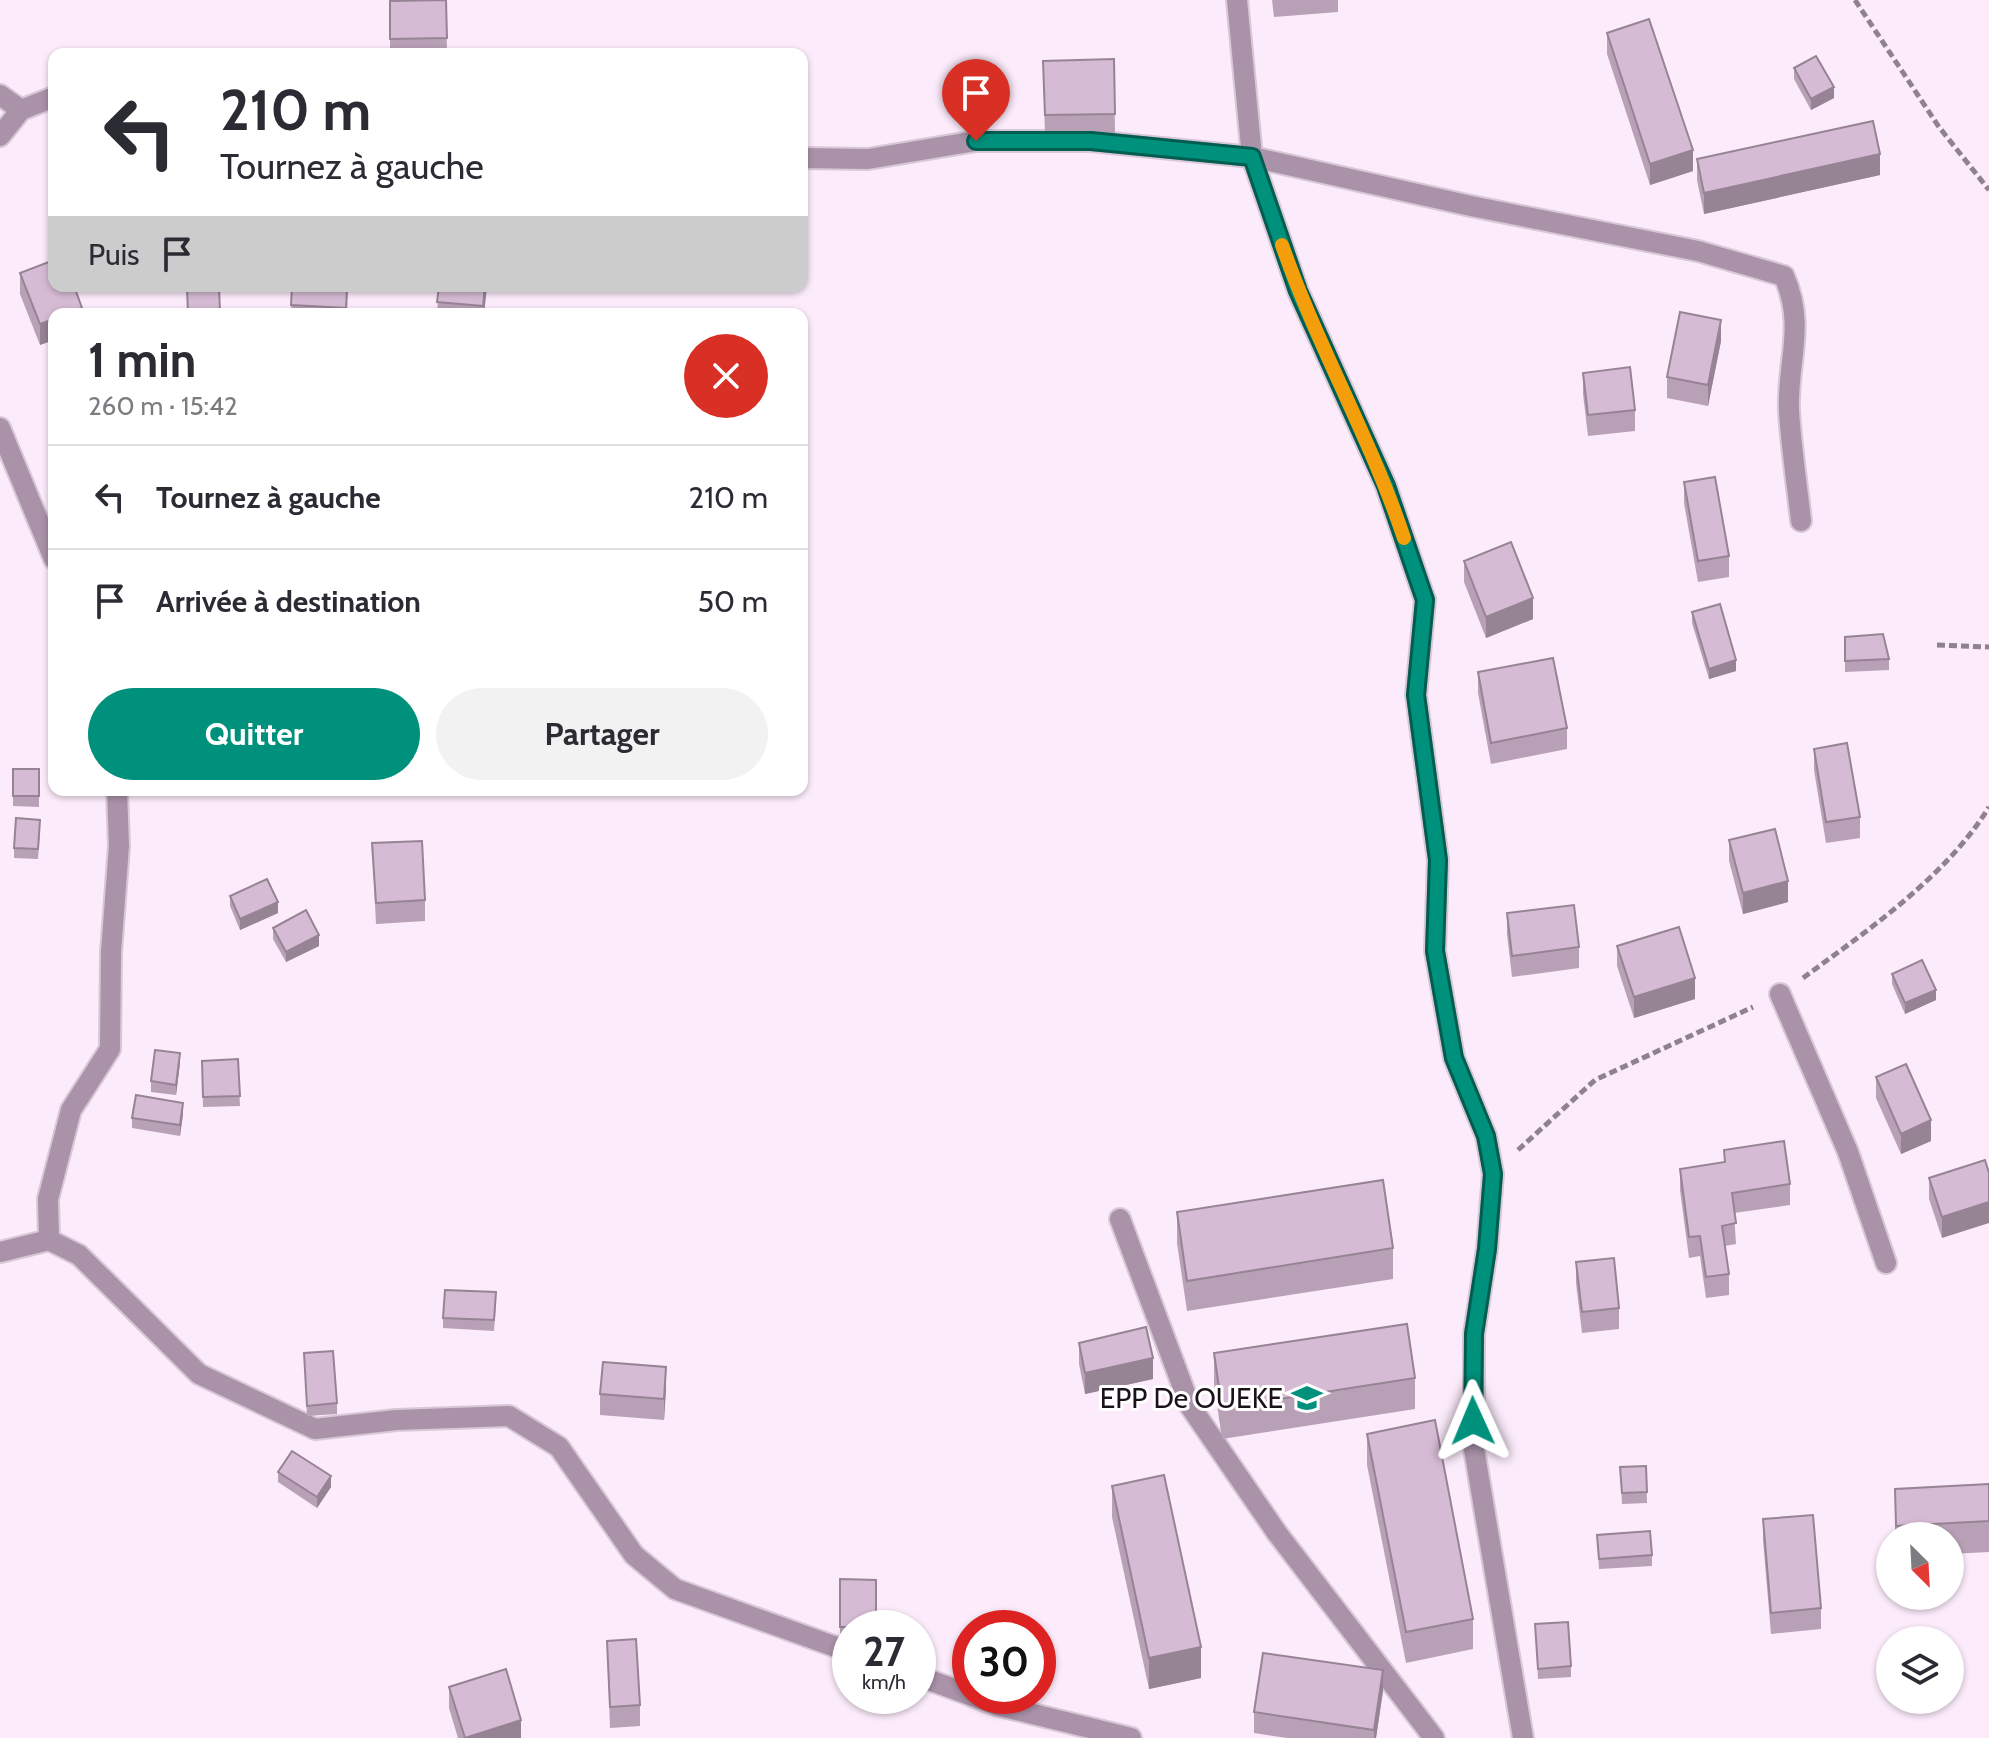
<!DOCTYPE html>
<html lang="fr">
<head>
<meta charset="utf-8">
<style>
  :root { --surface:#fff; --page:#f2f2f3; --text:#2b2b33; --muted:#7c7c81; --line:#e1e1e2; --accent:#00917d }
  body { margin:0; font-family:Cabin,sans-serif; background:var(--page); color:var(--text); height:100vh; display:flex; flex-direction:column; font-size:30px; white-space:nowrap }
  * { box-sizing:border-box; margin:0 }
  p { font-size:26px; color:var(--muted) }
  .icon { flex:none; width:44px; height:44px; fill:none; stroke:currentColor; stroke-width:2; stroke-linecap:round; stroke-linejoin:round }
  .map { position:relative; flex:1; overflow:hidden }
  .panel { position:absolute; left:48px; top:308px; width:760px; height:488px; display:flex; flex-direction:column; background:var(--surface); border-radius:16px; box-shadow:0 2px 6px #0004 }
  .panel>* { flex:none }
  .guide { position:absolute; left:48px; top:48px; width:760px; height:244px; border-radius:16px; box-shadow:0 2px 6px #0004; background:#fff; color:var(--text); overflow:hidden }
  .needle { width:52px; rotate:156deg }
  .fabs { position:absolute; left:1876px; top:1522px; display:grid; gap:16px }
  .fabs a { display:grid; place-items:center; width:88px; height:88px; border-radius:50%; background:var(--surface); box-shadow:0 2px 6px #0004; font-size:40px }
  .speed { position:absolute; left:832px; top:1610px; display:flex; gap:16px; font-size:40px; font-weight:700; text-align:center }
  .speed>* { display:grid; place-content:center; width:104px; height:104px; border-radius:50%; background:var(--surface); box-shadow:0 2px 6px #0004; line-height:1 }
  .speed small { font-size:20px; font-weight:400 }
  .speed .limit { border:12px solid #d22; background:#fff; color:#111 }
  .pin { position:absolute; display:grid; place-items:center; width:68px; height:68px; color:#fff; margin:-82px -34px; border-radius:50% 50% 50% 0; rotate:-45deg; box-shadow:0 0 8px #0007 }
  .pin .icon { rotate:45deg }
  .me { position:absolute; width:88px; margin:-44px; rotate:359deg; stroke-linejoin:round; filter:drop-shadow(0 0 6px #0008) }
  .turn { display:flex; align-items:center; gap:28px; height:168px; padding:0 40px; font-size:36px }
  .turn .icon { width:104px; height:104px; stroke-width:2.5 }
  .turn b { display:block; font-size:56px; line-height:68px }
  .then { display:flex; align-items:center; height:76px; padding:0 40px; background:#0003; gap:16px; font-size:30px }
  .round { display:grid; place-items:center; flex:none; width:84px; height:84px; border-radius:42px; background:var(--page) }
  .head { display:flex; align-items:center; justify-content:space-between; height:136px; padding:0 40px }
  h1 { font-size:48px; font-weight:800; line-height:60px }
  .primary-button { display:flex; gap:16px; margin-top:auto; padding:16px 40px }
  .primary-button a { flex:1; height:92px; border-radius:48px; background:var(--accent); color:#fff; font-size:32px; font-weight:800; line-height:92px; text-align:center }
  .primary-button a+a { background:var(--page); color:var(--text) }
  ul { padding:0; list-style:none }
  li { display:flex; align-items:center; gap:24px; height:104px; padding:0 40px; border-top:2px solid var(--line) }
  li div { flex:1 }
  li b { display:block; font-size:30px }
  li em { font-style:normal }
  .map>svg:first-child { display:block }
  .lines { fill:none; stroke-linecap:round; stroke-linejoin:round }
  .minor-casing { stroke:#d8c8d7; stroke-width:24 }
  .path { stroke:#8f828e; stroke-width:5; stroke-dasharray:8 4; stroke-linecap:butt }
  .minor { stroke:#aa92a8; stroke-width:20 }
  .wall { fill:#b8a1b6 }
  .shaded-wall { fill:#968394 }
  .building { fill:#d6bbd4; stroke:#968394; stroke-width:2 }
  .route-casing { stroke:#005e51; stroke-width:20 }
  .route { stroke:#00917d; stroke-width:14 }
  .slow { stroke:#f59e0b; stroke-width:14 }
  .labels { text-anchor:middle; stroke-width:6; stroke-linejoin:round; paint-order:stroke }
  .poi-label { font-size:28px; fill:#1a1119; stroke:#fff; text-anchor:end }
</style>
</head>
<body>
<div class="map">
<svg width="1989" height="1738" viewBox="0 0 1989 1738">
  <rect width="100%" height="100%" fill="#fcebfb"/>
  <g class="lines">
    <g class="minor-casing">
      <g id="minor">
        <polyline points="1237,0 1252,157 1298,291 1386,486 1425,600 1416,695 1438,860 1435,951 1454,1058 1486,1136 1493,1174 1487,1249 1474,1334 1474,1449 1523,1738"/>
        <polyline points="0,95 21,110"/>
        <polyline points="0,136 21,110 54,97"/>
        <path d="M802 158 868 159 976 141H1091L1252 157 1471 206 1698 251 1784 276C1806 326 1787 361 1789 410 1791 447 1797 484 1801 521"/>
        <polyline points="0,428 54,559"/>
        <polyline points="1780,994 1848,1152 1886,1263"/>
        <polyline points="1120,1219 1190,1406 1277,1533 1434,1738"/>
        <polyline points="49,1240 79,1255 199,1374 315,1429 396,1420 509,1416 559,1447 634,1555 675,1589 850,1652"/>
        <polyline points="0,1252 49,1240 48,1199 71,1110 110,1049 111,952 119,846 117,790"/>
        <polyline points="918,1676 970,1695"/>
        <polyline points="972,1696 996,1705 1131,1738"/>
      </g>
    </g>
    <g class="path">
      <polyline points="1855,0 1939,127 1989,190"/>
      <polyline points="1937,645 1989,647"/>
      <path d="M1803 978C1868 930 1946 877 1989 807"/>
      <polyline points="1518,1150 1595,1080 1753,1007"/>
    </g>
    <use href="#minor" class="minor"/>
  </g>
  <g class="wall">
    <polygon points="446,0 447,54 390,54 390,1"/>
    <polygon points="1272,0 1338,0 1338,12 1274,17"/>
    <polygon points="1607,33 1693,171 1650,185 1607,54"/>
    <polygon points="1114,59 1115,135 1045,136 1043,61"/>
    <polygon points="1794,68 1834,98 1811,110 1794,79"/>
    <polygon points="1697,159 1880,175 1704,214 1697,180"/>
    <polygon points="20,273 82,314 40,345 20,294"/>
    <polygon points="292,286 348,286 347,314 291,314"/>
    <polygon points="439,286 487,286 484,314 437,314"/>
    <polygon points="1721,341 1708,406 1667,398 1667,377"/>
    <polygon points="1583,373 1635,410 1635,431 1588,436 1583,394"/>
    <polygon points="1684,482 1729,556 1729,577 1698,582 1684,503"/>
    <polygon points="1464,561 1533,619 1486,638 1464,582"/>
    <polygon points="1692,612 1736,671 1709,679 1692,623"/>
    <polygon points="1845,637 1889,659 1889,670 1845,672"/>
    <polygon points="1478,672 1567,728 1567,749 1491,764 1478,693"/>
    <polygon points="1814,749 1860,817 1860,838 1826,843 1814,770"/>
    <polygon points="13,769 39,769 39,807 13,806"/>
    <polygon points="175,790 225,790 225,792 175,791"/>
    <polygon points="40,831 38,859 14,858 14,848"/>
    <polygon points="1729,840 1788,902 1743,914 1729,861"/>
    <polygon points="372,843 425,900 425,921 376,924"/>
    <polygon points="230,896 278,913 240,930 230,906"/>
    <polygon points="1507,913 1579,947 1579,968 1512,977 1507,934"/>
    <polygon points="273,928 319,946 286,962 273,939"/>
    <polygon points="1617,946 1695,999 1634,1018 1617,966"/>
    <polygon points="1892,974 1936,1000 1905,1014 1892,984"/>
    <polygon points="238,1059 240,1106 203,1107 202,1061"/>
    <polygon points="180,1063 176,1095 151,1092 151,1081"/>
    <polygon points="1876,1077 1931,1141 1901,1154 1876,1098"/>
    <polygon points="183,1114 180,1136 132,1128 132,1118"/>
    <polygon points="1724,1150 1790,1184 1790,1205 1734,1213 1736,1244 1725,1246 1729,1274 1729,1295 1706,1298 1700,1256 1689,1258 1680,1190 1680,1169 1724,1162"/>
    <polygon points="1989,1173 1942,1238 1929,1199 1929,1178"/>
    <polygon points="1177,1212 1393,1248 1393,1279 1187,1311 1177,1243"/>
    <polygon points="1576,1262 1619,1308 1619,1329 1582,1333 1576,1283"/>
    <polygon points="496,1303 494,1331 443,1328 443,1318"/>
    <polygon points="1079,1343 1153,1379 1085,1394 1079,1364"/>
    <polygon points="304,1353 337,1403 337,1414 307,1416"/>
    <polygon points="1214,1353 1415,1378 1415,1409 1222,1439 1214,1384"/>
    <polygon points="666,1388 664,1420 600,1415 600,1394"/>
    <polygon points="1367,1434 1473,1619 1473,1649 1406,1663 1367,1465"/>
    <polygon points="1646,1466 1647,1503 1622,1504 1620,1467"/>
    <polygon points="278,1472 331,1487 317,1508 278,1482"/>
    <polygon points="1989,1484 1989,1552 1950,1554 1950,1536 1895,1536 1895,1489"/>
    <polygon points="1112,1486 1201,1678 1149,1689 1112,1517"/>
    <polygon points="1763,1519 1821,1608 1821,1629 1771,1634 1763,1540"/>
    <polygon points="1597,1535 1652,1555 1652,1566 1599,1569"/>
    <polygon points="840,1579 876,1580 876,1628 850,1628 850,1638 840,1638"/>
    <polygon points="1535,1624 1571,1666 1571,1677 1538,1679"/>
    <polygon points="607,1641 640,1705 640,1726 610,1728"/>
    <polygon points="449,1687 521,1738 458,1738 449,1708"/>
    <polygon points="1383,1691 1376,1738 1287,1738 1254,1733 1254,1712"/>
  </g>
  <g class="shaded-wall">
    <polygon points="1834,87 1834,98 1811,110 1811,99"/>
    <polygon points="1693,150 1693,171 1650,185 1650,164"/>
    <polygon points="1880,154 1880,175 1704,214 1704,193"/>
    <polygon points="485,286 487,286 484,314 483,314"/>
    <polygon points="82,308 82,314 66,314"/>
    <polygon points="54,319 54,340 40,345 40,324"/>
    <polygon points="1721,320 1721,341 1708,406 1708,385"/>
    <polygon points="1533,598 1533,619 1486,638 1486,617"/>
    <polygon points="1736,660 1736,671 1709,679 1709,669"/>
    <polygon points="1788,881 1788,902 1743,914 1743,893"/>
    <polygon points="278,902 278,913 240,930 240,919"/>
    <polygon points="319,935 319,946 286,962 286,952"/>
    <polygon points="1695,978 1695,999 1634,1018 1634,997"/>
    <polygon points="1936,990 1936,1000 1905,1014 1905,1003"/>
    <polygon points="180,1053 180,1063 176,1095 176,1085"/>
    <polygon points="183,1103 183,1114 180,1136 180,1125"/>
    <polygon points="1931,1120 1931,1141 1901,1154 1901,1134"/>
    <polygon points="1989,1202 1989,1223 1942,1238 1942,1217"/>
    <polygon points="1153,1358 1153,1379 1085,1394 1085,1373"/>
    <polygon points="666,1367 666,1388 664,1420 664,1399"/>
    <polygon points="331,1476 331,1487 317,1508 317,1497"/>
    <polygon points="1201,1647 1201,1678 1149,1689 1149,1658"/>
    <polygon points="1383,1670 1383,1691 1376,1738 1374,1738 1374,1730"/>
    <polygon points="521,1720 521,1738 465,1738"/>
  </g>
  <g class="building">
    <polygon points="446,0 447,38 390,39 390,1"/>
    <polygon points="1649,19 1693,150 1650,164 1607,33"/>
    <polygon points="1816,56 1834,87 1811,99 1794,68"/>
    <polygon points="1114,59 1115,114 1045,115 1043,61"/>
    <polygon points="1873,121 1880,154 1704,193 1697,159"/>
    <polygon points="54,260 54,286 74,286 82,308 66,314 54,314 54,319 40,324 20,273"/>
    <polygon points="219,286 220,314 188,314 187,288"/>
    <polygon points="292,286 347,286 346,308 291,305"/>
    <polygon points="439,286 485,286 483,306 437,302"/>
    <polygon points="1680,312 1721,320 1708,385 1667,377"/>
    <polygon points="1630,367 1635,410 1588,415 1583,373"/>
    <polygon points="1715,477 1729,556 1698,561 1684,482"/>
    <polygon points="1511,542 1533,598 1486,617 1464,561"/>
    <polygon points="1720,604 1736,660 1709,669 1692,612"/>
    <polygon points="1883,634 1889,659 1845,661 1845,637"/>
    <polygon points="1553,658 1567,728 1491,743 1478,672"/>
    <polygon points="1847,743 1860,817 1826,822 1814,749"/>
    <rect x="13" y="769" width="26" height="27"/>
    <polygon points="16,818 40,820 38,849 14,848"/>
    <polygon points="1775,829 1788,881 1743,893 1729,840"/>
    <polygon points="422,841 425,900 376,903 372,843"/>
    <polygon points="267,879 278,902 240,919 230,896"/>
    <polygon points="1574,905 1579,947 1512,956 1507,913"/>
    <polygon points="306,910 319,935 286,952 273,928"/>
    <polygon points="1679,927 1695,978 1634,997 1617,946"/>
    <polygon points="1922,960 1936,990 1905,1003 1892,974"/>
    <polygon points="155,1050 180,1053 176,1085 151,1081"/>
    <polygon points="238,1059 240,1096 203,1097 202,1061"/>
    <polygon points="1906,1064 1931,1120 1901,1134 1876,1077"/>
    <polygon points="136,1095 183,1103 180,1125 132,1118"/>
    <polygon points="1784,1141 1790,1184 1732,1193 1736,1223 1722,1226 1729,1274 1706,1277 1700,1236 1689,1237 1680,1169 1725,1162 1724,1150"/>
    <polygon points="1985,1160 1989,1173 1989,1202 1942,1217 1929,1178"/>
    <polygon points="1383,1180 1393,1248 1187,1281 1177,1212"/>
    <polygon points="1614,1258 1619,1308 1582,1312 1576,1262"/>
    <polygon points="445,1290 496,1292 494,1320 443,1318"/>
    <polygon points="1407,1324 1415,1378 1222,1408 1214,1353"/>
    <polygon points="1146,1327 1153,1358 1085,1373 1079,1343"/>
    <polygon points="333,1351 337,1403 307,1406 304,1353"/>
    <polygon points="603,1362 666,1367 664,1399 600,1394"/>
    <polygon points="1435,1420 1473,1619 1406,1632 1367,1434"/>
    <polygon points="292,1451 331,1476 317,1497 278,1472"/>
    <polygon points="1646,1466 1647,1492 1622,1493 1620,1467"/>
    <polygon points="1164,1475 1201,1647 1149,1658 1112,1486"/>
    <polygon points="1989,1484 1989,1521 1896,1526 1895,1489"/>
    <polygon points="1813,1515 1821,1608 1771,1613 1763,1519"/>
    <polygon points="1650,1531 1652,1555 1599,1559 1597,1535"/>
    <polygon points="840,1579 876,1580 876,1627 840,1627"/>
    <polygon points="1568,1622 1571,1666 1538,1669 1535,1624"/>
    <polygon points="636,1639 640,1705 610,1707 607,1641"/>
    <polygon points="1263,1653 1383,1670 1374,1730 1254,1712"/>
    <polygon points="506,1669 521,1720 465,1738 449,1687"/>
  </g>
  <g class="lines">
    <g class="route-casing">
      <polyline id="route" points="976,141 1091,141 1252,157 1298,291 1386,486 1425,600 1416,695 1438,860 1435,951 1454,1058 1486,1136 1493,1174 1487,1249 1474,1334 1473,1421"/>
    </g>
    <use href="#route" class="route"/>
    <path class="slow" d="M1282 245C1317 345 1370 437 1404 538"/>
  </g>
  <defs>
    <g id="school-bare" transform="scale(2.4)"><path d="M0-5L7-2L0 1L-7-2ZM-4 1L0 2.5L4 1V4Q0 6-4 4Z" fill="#00917d" stroke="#fff" stroke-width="2.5" paint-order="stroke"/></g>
  </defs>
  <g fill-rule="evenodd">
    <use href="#school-bare" x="1307" y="1398"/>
  </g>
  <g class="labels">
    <g class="poi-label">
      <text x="1283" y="1408">EPP De OUEKE</text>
    </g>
  </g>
</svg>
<div class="fabs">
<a><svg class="needle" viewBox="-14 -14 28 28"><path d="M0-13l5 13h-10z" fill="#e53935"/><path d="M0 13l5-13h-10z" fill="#7c7c81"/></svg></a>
<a><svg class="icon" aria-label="layers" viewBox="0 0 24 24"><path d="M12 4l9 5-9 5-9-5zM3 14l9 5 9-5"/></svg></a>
</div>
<div class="speed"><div>27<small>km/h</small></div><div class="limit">30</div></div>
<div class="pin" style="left:976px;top:141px;background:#d93025"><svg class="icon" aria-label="arrive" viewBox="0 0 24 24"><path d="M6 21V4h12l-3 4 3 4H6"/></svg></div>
<svg class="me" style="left:1473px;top:1421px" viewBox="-20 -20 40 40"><path d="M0-17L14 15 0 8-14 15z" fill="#00917d" stroke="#fff" stroke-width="4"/></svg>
<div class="guide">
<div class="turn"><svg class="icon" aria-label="left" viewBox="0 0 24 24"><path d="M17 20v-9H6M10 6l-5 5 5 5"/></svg><div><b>210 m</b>Tournez à gauche</div></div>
<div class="then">Puis<svg class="icon" aria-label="arrive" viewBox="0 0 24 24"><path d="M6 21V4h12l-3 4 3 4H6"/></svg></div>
</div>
<section class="panel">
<div class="head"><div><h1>1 min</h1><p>260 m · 15:42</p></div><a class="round" style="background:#d93025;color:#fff"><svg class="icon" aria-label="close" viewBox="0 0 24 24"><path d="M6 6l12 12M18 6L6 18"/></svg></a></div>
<ul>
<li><svg class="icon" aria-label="left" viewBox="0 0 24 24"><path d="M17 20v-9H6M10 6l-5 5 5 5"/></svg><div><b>Tournez à gauche</b></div><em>210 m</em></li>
<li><svg class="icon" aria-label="arrive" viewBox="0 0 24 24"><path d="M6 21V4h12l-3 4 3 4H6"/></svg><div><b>Arrivée à destination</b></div><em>50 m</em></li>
</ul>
<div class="primary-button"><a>Quitter</a><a>Partager</a></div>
</section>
</div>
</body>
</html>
